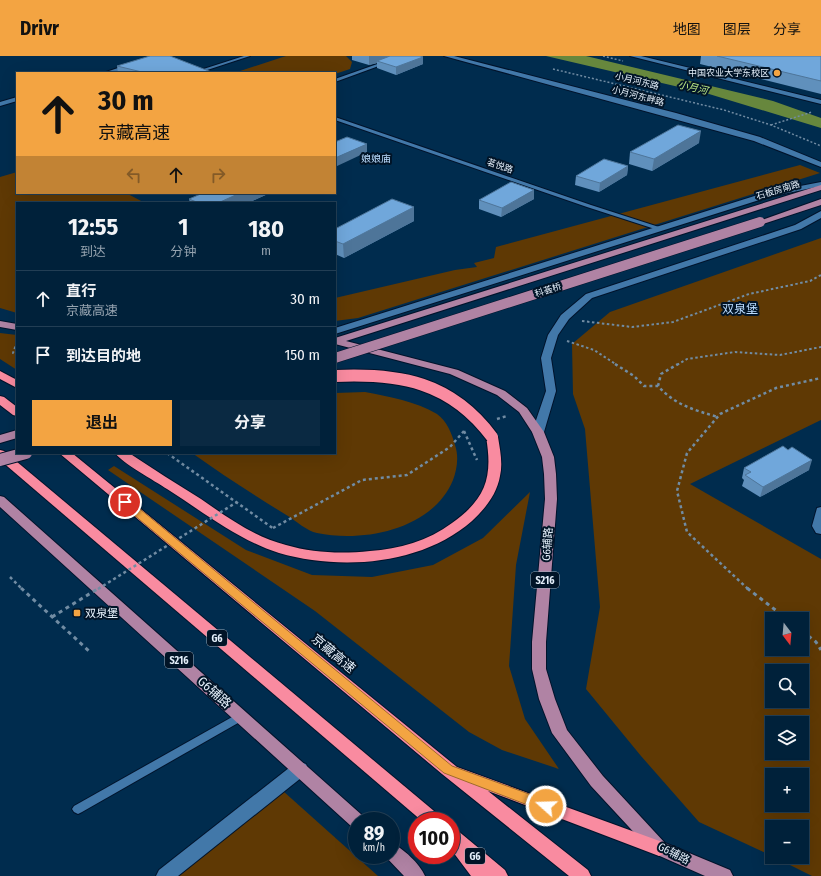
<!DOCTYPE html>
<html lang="zh">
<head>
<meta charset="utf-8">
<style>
  :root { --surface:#00213a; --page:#0a2942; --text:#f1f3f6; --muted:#95a3af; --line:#223e54; --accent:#f3a442 }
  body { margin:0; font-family:"Fira Sans Condensed","Noto Sans SC",sans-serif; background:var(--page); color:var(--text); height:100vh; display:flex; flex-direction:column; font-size:15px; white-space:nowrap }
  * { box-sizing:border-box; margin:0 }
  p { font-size:13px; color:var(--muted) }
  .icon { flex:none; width:22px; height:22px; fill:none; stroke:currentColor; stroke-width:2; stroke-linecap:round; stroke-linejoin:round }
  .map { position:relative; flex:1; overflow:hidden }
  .sheet { position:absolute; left:16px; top:146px; width:320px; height:252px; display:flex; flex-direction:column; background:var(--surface); border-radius:0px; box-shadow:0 4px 16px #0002,0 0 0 1px var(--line) }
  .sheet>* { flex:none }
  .guide { position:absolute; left:16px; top:16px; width:320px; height:122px; border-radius:0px; box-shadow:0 4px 16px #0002,0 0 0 1px var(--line); background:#f3a442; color:#111; overflow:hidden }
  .needle { width:26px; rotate:164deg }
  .controls { position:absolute; left:765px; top:556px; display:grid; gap:8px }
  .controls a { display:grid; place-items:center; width:44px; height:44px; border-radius:0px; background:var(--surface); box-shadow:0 4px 16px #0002,0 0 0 1px var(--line); font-size:20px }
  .speed { position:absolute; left:348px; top:756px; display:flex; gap:8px; font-size:20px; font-weight:700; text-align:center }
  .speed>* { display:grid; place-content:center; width:52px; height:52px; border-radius:50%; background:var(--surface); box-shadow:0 4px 16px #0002,0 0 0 1px var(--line); line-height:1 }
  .speed small { font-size:10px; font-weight:400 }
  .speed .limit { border:6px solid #d22; background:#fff; color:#111 }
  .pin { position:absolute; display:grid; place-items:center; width:34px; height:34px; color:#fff; margin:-17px; border:2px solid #fff; border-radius:50%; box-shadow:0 1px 4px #0007 }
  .me { position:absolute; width:44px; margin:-22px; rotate:290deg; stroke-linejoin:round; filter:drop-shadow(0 0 3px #0008) }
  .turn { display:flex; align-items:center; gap:14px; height:84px; padding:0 16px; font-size:18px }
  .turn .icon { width:52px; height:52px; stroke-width:2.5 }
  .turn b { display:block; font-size:28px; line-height:34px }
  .lanes { display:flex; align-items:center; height:38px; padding:0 16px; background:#0003; justify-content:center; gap:20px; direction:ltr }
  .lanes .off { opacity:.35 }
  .eta { display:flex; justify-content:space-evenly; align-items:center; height:68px; text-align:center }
  .eta b { font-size:24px; font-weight:700; line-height:28px }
  .action { display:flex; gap:8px; margin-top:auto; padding:8px 16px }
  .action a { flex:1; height:46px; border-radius:0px; background:var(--accent); color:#111; font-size:16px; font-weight:700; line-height:46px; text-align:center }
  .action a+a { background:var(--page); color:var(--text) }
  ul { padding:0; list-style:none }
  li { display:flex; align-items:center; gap:12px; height:56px; padding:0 16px; border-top:1px solid var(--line) }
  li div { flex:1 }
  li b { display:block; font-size:15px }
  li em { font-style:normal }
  header { display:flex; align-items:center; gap:24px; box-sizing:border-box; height:56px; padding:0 20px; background:var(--accent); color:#111 }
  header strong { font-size:19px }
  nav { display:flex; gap:22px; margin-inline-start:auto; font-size:14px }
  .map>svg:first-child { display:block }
  .green { fill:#5f3904; fill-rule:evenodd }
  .water { fill:#67873d }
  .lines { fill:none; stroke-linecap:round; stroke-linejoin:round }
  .lane-casing { stroke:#00132b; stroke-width:2 }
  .street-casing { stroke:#00132b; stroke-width:2 }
  .secondary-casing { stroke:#00132b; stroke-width:2 }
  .primary-casing { stroke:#00132b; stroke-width:2 }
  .highway-casing { stroke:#00132b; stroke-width:2 }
  .path-far3 { stroke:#718ca3; stroke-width:1.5; stroke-dasharray:2 2; stroke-linecap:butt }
  .path-far2 { stroke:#718ca3; stroke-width:2; stroke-dasharray:2.5 2.5; stroke-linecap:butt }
  .path-far1 { stroke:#718ca3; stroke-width:2.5; stroke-dasharray:3 3; stroke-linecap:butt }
  .path { stroke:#718ca3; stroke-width:3; stroke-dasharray:4 4; stroke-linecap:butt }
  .lane { fill:#4278a9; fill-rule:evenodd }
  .street { fill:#4278a9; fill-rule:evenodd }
  .secondary { fill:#4278a9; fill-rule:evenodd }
  .primary { fill:#b083a4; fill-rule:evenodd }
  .highway { fill:#f98ba0; fill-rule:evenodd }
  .primary-bridge-far1-casing { stroke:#00132b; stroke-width:11; stroke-linecap:butt }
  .primary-bridge-casing { stroke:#00132b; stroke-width:14; stroke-linecap:butt }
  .highway-bridge-casing { stroke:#00132b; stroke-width:14; stroke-linecap:butt }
  .path-bridge-far1 { stroke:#718ca3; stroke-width:2.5; stroke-dasharray:3 3; stroke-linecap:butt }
  .path-bridge { stroke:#718ca3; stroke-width:3; stroke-dasharray:4 4; stroke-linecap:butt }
  .primary-bridge-far1 { stroke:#b083a4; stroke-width:10 }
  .primary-bridge { stroke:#b083a4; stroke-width:12 }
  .highway-bridge { stroke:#f98ba0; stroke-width:12 }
  .wall { fill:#6090bc }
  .shaded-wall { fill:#4e7599 }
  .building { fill:#70a7db; stroke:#4e7599 }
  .route { fill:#f3a442; stroke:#9e6b2b }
  .poi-dot { fill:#f3a442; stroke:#011427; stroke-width:1.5 }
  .labels { text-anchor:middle; stroke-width:4; stroke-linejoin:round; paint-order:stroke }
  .far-poi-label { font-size:9px; fill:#e5f0fb; stroke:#011427; text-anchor:end }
  .far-street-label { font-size:9px; fill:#e5f0fb; stroke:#011427 }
  .far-water-label { font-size:10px; font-style:italic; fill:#beeb86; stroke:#011427 }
  .far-neighbourhood-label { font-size:10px; fill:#bbdcfe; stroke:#011427 }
  .shield { fill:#011427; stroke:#a1aebb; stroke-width:1 }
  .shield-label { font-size:10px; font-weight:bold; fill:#e5f0fb }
  .street-label { font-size:11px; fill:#e5f0fb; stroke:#011427 }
  .poi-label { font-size:11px; fill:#e5f0fb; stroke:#011427; text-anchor:start }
  .neighbourhood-label { font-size:12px; fill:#bbdcfe; stroke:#011427 }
  .near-street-label { font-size:13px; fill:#e5f0fb; stroke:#011427 }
</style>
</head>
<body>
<header>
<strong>Drivr</strong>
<nav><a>地图</a><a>图层</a><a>分享</a></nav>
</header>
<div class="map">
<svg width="821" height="820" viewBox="0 0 821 820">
  <rect width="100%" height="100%" fill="#002c4e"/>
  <g class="green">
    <polygon points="286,0 346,0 352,6 350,13 335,18 234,17"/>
    <polygon points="800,109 820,117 358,262 335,265 335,242 455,214 477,211 474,207 494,202 496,191"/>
    <polygon points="17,116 17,137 126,137 145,147 17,147 17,257 0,252 0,121"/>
    <path d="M821 182V364L690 428 821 503V820H812L774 801H802V771H772V800L699 766 641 700 586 633 600 551 585 373 573 338 572 288 610 256ZM772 563H802V593H772ZM772 615H802V645H772ZM772 667H802V697H772ZM772 719H802V749H772Z"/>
    <polygon points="0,277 17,279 17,314 0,303"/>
    <path d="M365 336C390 341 415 345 437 358 447 365 452 378 455 389 459 401 457 413 453 424 433 473 364 487 317 477 307 475 296 465 288 460 255 440 223 419 192 397H335V337Z"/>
    <polygon points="114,410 246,494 312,519 372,521 433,509 483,482 530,436 516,509 509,610 525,663 559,713 502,694 469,676 315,555 108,414"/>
    <polygon points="283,735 378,820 179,820"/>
  </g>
  <polygon class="water" points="546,0 586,0 773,45 821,62 821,72 709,38"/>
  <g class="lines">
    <g class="lane-casing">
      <g id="lane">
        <polygon points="244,0 250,0 198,17 191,17"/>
        <polygon points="400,0 406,0 335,26 335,23"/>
        <polygon points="335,61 591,149 662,172 663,173 658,174 587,151 335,64"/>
        <polygon points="241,656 245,657 246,660 245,663 82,756 78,758 74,756 72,753 74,750"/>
      </g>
    </g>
    <g class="street-casing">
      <g id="street">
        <polygon points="821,451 821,478 816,477 812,470 817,452"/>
        <polygon points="300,706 306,708 308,713 306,718 178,820 156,820 159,814 294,708"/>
      </g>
    </g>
    <g class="secondary-casing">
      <g id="secondary">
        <polygon points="154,0 164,0 113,17 103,17"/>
        <polygon points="444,0 454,0 676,57 760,81 821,106 821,111 754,85"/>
        <polygon points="630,0 641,0 821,44 821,48"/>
        <polygon points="17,41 17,45 0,50 0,46"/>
        <polygon points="821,126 821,130 769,141 335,278 335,272 764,137"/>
        <polygon points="821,155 821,162 801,173 592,242 569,263 558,279 551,302 556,335 544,376 542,378 534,378 532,376 546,335 541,302 548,279 561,259 586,238 795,169"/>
      </g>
    </g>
    <g class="primary-casing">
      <g id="primary">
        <polygon points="821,129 821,134 346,285 458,314 505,335 527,352 544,376 554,401 556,418 557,443 546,586 546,613 555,643 567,674 603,720 665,787 730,814 733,820 705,820 653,797 591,730 552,677 539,643 532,613 532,586 545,443 544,418 542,401 532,376 519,356 497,339 450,318 335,288 335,282"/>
        <polygon points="821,143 821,149 763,168 757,168 756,166"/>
        <polygon points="0,265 17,268 17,274 0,271"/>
        <polygon points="17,374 17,382 0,387 0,379"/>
        <polygon points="0,440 4,441 363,760 365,765 357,765 357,772 351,770 0,451"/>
        <path d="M391 787C403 792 420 808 425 820H404L384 799H391Z"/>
      </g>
    </g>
    <g class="highway-casing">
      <g id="highway">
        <polygon points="0,315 17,324 17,332 0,323"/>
        <polygon points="0,340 4,341 17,351 17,360 13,359 0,349"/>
        <path d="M492 377 498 381C500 394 503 407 500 420 497 438 485 453 472 465 422 509 341 515 279 497 238 484 203 456 167 433 155 425 122 407 115 397H129C153 413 177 428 201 443 227 461 254 481 286 489 313 497 342 498 370 495 399 493 428 485 452 467 486 443 493 421 486 381Z"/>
        <polygon points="0,394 4,395 440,760 442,765 422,765 0,404"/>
        <polygon points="59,397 72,397 457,711 665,787 668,792 665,797 659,800 488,735 588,814 591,820 569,820 442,718"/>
        <polygon points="451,771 457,774 505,814 508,820 471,820 453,796 455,793 451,790"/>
      </g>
    </g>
    <g class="path-far3">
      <polyline points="603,0 623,5"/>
      <polyline points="553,13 724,54 771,69 821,90"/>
      <polyline points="771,69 812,56"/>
    </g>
    <g class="path-far2">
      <polyline points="582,265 632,271 673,266 749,238 810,225 821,219"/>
      <polyline points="567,285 594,294 617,309"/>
      <polyline points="17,286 13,297 17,300"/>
      <polyline points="677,309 687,303 735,296 780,299 821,291"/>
    </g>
    <g class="path-far1">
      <path d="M615 308 634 320 644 330H658C675 349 694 354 718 361"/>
      <polyline points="658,330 661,318 678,308"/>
      <polyline points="497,363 507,360"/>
      <polyline points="464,375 477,404"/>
      <polyline points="167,397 274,473"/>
      <polyline points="273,472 362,424 407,419 450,391 464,375"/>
      <polyline points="10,521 22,533"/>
      <polyline points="748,533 687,476 677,435 687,397 720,358 776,332 821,322"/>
    </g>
    <g class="path">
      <polyline points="21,532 89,595"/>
      <polyline points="747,532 787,563"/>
      <polyline points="802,575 816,586 821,594"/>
    </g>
    <use href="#lane" class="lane"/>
    <use href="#street" class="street"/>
    <use href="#secondary" class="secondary"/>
    <use href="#primary" class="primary"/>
    <use href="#highway" class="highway"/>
    <g class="primary-bridge-far1-casing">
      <polyline id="primary-bridge-far1" points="335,302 760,166"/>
    </g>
    <g class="primary-bridge-casing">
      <polyline id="primary-bridge" points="0,404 26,397"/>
    </g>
    <g class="highway-bridge-casing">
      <path id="highway-bridge" d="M335 320C400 317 451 326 492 381"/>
    </g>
    <polyline class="path-bridge-far1" points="98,533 237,446"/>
    <polyline class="path-bridge" points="52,561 99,532"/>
    <use href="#primary-bridge-far1" class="primary-bridge-far1"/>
    <use href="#primary-bridge" class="primary-bridge"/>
    <use href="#highway-bridge" class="highway-bridge"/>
  </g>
  <g class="wall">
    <polygon points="352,0 420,0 423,1 423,8 396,19 377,12 377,7 369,9 352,4"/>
    <polygon points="701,0 821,0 821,38 700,8"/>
    <polygon points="117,10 214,17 118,17"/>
    <polygon points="699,87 652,115 629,108 630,96"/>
    <polygon points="628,110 627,119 599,136 575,129 576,120"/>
    <polygon points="270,137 248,147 190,147 189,143"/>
    <polygon points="534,143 501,161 479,153 479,144"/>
    <polygon points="414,151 414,165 344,202 335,198 335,173"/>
    <polygon points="744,412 809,414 760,441 742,430 744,424 742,422"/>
  </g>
  <g class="shaded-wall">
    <polygon points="369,0 396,0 377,5 377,7 369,9"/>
    <polygon points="423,1 423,8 396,19 396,11"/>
    <polygon points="701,75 699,87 652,115 654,103"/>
    <polygon points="367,88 367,96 335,111 335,102"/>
    <polygon points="628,110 627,119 599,136 600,127"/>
    <polygon points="534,134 534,143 501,161 502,152"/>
    <polygon points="240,137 270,137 248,147 218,147"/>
    <polygon points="414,151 414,165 344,202 343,188"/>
    <polygon points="812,404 809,414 760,441 763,431"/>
  </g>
  <g class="building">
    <polygon points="150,0 170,0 214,17 146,17 117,10"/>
    <polygon points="390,0 420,0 423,1 396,11 377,5"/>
    <polygon points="717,0 821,0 821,25"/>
    <polygon points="678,69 701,75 654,103 630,96"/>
    <polygon points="347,81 367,88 335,102 335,86"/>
    <polygon points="604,103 628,110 600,127 576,120"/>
    <polygon points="511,126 534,134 502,152 479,144"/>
    <polygon points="203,137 240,137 218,147 199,147 189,143"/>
    <polygon points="392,143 414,151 343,188 335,185 335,173"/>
    <polygon points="783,390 788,394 792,391 812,404 763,431 745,419 751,416 744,412"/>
  </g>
  <polygon class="route" points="125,443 129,444 452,710 551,746 553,750 551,754 546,756 444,717 122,449 120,446"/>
  <g class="poi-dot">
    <circle cx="777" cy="17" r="4"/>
    <rect x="73" y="553" width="8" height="8" rx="2"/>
  </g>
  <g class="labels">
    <g class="far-poi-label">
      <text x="769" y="20">中国农业大学东校区</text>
    </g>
    <g class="far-street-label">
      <text transform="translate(637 25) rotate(14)" y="3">小月河东路</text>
      <text transform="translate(638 40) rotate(15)" y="3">小月河东畔路</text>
      <text transform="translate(500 110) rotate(19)" y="3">茗悦路</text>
      <text transform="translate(778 134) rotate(-17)" y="3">石板房南路</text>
      <text transform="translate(548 234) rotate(-18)" y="3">科荟桥</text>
    </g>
    <g class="far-water-label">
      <text transform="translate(693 31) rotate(13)" y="4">小月河</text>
    </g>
    <g class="far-neighbourhood-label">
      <text x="376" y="106">娘娘庙</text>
    </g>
    <g class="shield">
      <rect x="531" y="516" width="28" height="16" rx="3"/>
      <rect x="207" y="574" width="20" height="16" rx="3"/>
      <rect x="165" y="596" width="28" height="16" rx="3"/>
      <rect x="465" y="792" width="20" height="16" rx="3"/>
    </g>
    <g class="shield-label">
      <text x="545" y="528">S216</text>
      <text x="217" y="586">G6</text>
      <text x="179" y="608">S216</text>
      <text x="475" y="804">G6</text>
    </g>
    <g class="street-label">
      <text transform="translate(547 488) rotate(-86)" y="4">G6辅路</text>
      <text transform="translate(674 797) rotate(27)" y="4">G6辅路</text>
    </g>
    <g class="poi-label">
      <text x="85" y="561">双泉堡</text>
    </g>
    <g class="neighbourhood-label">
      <text x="740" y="257">双泉堡</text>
    </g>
    <g class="near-street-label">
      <text transform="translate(334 597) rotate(40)" y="5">京藏高速</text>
      <text transform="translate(215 636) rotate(42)" y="5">G6辅路</text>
    </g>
  </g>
</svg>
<div class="controls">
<a><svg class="needle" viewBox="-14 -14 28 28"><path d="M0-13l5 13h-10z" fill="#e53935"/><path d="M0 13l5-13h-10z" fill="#95a3af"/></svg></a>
<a><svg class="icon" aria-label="search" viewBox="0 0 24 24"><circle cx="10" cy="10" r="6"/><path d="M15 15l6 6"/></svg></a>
<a><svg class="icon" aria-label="layers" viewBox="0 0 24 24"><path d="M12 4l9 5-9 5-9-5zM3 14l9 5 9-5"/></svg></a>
<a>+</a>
<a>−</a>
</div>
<div class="speed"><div>89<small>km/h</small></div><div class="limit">100</div></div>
<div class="pin" style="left:125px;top:446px;background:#d93025"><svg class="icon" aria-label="arrive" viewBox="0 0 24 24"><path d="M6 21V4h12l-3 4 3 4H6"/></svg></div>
<svg class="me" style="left:546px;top:750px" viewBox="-20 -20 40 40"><circle r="17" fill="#f3a442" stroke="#fff" stroke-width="3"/><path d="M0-11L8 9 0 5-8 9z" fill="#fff"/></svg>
<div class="guide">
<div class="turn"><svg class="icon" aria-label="ahead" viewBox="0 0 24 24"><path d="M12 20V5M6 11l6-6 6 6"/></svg><div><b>30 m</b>京藏高速</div></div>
<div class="lanes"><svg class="icon off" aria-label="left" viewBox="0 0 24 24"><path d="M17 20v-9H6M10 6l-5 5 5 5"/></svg><svg class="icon" aria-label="ahead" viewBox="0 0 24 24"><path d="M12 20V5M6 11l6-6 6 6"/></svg><svg class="icon off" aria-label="right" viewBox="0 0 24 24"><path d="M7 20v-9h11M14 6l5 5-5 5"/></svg></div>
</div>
<section class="sheet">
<div class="eta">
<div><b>12:55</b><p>到达</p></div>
<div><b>1</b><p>分钟</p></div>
<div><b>180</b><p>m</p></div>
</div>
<ul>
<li><svg class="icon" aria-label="ahead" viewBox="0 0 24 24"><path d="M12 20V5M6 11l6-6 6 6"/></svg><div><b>直行</b><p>京藏高速</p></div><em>30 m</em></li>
<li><svg class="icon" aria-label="arrive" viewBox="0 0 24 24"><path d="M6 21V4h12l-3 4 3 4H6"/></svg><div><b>到达目的地</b></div><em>150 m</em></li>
</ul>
<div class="action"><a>退出</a><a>分享</a></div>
</section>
</div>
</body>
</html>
